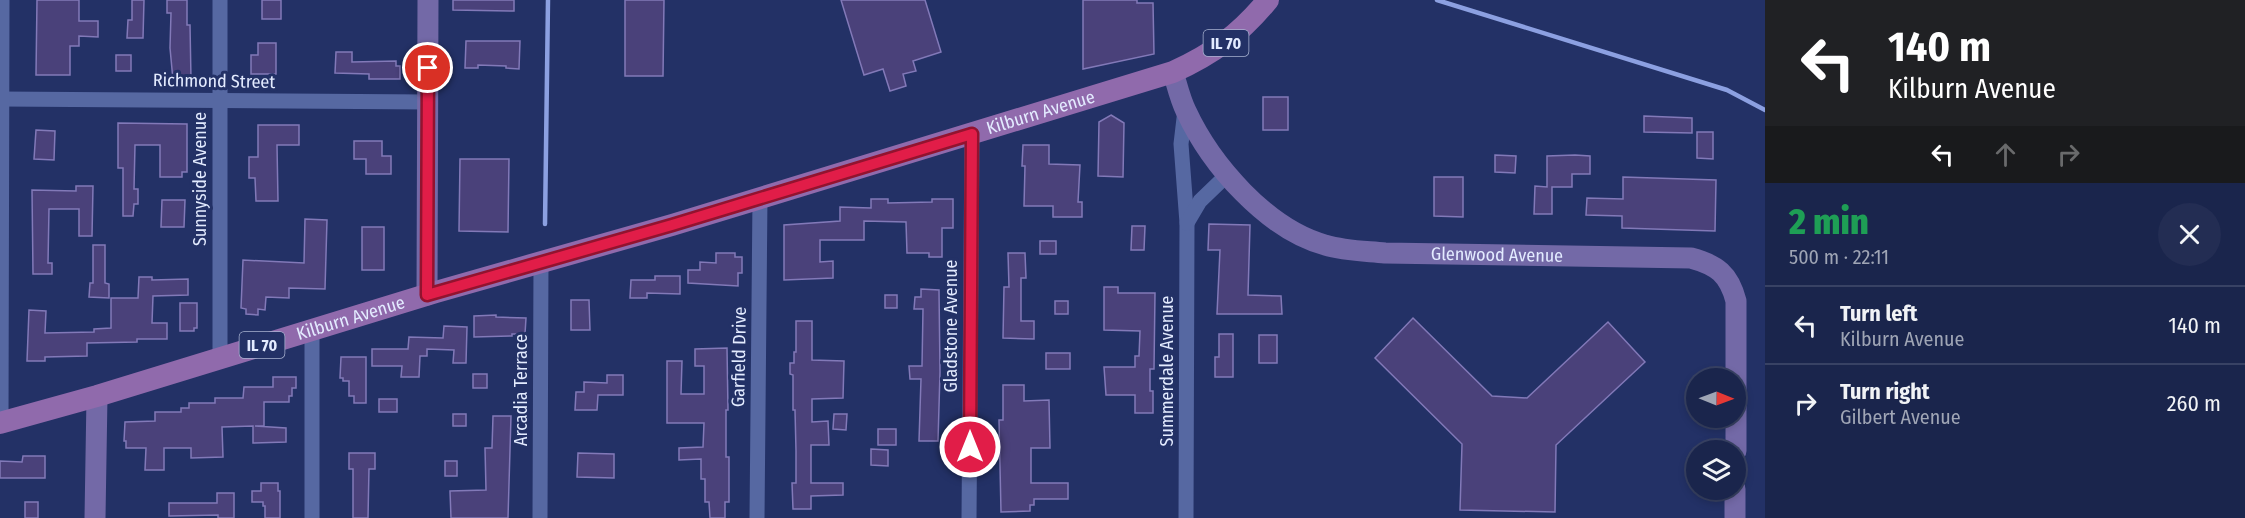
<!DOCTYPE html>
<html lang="en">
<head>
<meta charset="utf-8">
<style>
  :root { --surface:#1a254c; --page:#232d53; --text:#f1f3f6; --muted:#9fa5b5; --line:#384264 }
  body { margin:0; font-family:"Fira Sans Condensed",sans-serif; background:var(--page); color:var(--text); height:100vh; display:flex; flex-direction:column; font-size:22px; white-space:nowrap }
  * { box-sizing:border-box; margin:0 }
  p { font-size:20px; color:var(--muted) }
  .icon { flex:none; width:33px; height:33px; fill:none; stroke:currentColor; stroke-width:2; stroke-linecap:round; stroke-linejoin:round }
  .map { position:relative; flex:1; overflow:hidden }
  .drawer { display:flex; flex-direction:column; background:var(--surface); width:480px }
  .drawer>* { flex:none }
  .hud { background:#202124; color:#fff; overflow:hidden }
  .needle { width:39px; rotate:91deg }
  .controls { position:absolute; left:1686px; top:368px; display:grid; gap:12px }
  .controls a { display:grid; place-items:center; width:60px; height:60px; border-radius:50%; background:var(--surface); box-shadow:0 3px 9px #0003,0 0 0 2px var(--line); font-size:30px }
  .pin { position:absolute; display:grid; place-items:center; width:51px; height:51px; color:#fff; margin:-26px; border:3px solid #fff; border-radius:50%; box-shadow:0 2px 6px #0007 }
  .me { position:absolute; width:66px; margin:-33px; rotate:0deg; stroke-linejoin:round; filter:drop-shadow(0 0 4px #0008) }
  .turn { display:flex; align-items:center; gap:21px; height:126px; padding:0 24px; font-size:27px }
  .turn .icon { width:78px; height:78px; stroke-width:2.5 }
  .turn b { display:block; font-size:42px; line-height:51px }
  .lanes { display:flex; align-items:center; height:57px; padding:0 24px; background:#0003; justify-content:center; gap:30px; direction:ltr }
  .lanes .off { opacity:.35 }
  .round { display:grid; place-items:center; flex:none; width:63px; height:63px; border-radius:32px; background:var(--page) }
  .headline { display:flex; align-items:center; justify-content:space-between; height:102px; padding:0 24px }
  h1 { font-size:36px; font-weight:800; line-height:45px; color:#1e9e55 }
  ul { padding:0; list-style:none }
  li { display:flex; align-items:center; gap:18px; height:78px; padding:0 24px; border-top:2px solid var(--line) }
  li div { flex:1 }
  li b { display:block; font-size:22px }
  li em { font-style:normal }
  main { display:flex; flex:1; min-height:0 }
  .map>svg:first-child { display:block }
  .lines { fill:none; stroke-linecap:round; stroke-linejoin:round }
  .stream { stroke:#8ca0e1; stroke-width:4.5 }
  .building { fill:#4a417a; stroke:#8279b8; stroke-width:1.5 }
  .street { stroke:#5668a2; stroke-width:15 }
  .secondary { stroke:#7369a7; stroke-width:21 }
  .primary { stroke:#906aac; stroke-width:22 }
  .route-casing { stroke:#92132f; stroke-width:15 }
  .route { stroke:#e11d48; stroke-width:10 }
  .labels { text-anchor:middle; stroke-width:6; stroke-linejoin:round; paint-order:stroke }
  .shield { fill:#233166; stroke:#a9b3d1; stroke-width:1.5 }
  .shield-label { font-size:16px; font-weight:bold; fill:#e3ebff }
  .street-label { font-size:18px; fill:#e3ebff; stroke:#233166 }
</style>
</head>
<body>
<main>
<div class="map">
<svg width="1765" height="518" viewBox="0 0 1765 518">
  <rect width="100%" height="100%" fill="#233166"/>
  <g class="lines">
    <g class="stream">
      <polyline points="1437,0 1727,90 1765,110"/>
      <polyline points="545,224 548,0"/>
    </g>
  </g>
  <g class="building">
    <polygon points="37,0 79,0 79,21 98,21 98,37 79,36 79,46 70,46 70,75 36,75"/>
    <polygon points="132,0 144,0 143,38 127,38 128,20 132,20"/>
    <polygon points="167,0 187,0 187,25 190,25 191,79 173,80 170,48 171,13 167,13"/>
    <rect x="262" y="0" width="19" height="19"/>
    <polygon points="453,0 514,0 514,11 453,10"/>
    <polygon points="625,0 664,0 663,76 625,76"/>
    <polygon points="841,0 925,0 941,52 913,61 916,71 903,74 906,86 890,91 883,69 864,75"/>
    <polygon points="1083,0 1137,0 1137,3 1153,3 1154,54 1083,69"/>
    <polygon points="466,41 520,41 519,69 506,68 506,66 478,65 478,68 465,68"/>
    <polygon points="258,43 276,43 276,74 251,74 251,55 258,55"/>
    <polygon points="336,52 352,52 352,62 396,61 396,66 400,66 400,79 369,79 369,74 335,73"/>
    <rect x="116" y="55" width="15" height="16"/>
    <rect x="1263" y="97" width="25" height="33"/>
    <polygon points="1111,115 1124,123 1123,177 1098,176 1099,122"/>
    <polygon points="1644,116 1692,118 1692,133 1644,132"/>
    <polygon points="118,123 187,124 187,172 182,172 182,177 160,177 160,145 135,145 134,189 138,189 138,204 134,204 133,216 123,216 123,168 118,168"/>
    <polygon points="258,125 299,125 299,145 277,145 278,201 256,201 255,178 249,178 249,157 258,157"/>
    <polygon points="36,130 55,131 54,160 34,159"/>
    <polygon points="1697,132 1713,132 1713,159 1697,158"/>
    <polygon points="354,141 382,141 382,156 391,156 391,174 366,174 366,159 354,159"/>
    <polygon points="1023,145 1049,145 1049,164 1080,165 1078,202 1082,202 1082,217 1053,217 1053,206 1024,206 1025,166 1022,166"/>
    <polygon points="1495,155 1516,156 1515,173 1495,172"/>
    <polygon points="1575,155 1590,156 1590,174 1572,174 1572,187 1552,187 1552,214 1534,214 1535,186 1547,187 1547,156"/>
    <polygon points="460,159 509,159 508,232 459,231"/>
    <polygon points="1434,177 1463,177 1463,217 1434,216"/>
    <polygon points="1623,177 1716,180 1715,231 1622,228 1622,216 1586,215 1587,198 1623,199"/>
    <polygon points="76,186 93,186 92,236 79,236 79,209 49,209 48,263 52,263 52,274 33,274 32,190 76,191"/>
    <polygon points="871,199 888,199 888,203 932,202 932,199 953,199 953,228 942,228 942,257 929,257 929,253 907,253 906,222 864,221 864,240 820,240 820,262 833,261 833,278 784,280 784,225 840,221 840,207 871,208"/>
    <polygon points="162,200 185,200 184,227 161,227"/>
    <polygon points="305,219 327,220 325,289 289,288 289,298 266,297 265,310 258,309 258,315 246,314 246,309 241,308 243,260 304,263"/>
    <polygon points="1209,224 1250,225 1248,295 1281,296 1282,314 1217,314 1220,250 1208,250"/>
    <polygon points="1132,226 1145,226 1144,250 1131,250"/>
    <rect x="362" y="227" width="22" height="43"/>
    <rect x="1040" y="241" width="16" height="13"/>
    <polygon points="93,245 105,245 105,283 109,284 109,298 89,297 90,283 93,283"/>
    <polygon points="716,253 735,253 735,257 742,257 742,273 738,273 738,286 688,283 688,270 700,270 700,262 716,263"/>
    <polygon points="1008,253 1025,253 1026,278 1021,278 1021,321 1034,321 1034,339 1003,338 1004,287 1009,287"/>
    <polygon points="655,276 680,276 680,294 647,293 647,298 630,298 631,280 655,280"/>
    <polygon points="139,277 152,277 152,280 188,279 188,295 153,296 152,323 167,323 167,339 137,339 137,342 87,343 87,356 45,357 45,361 27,361 29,310 46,311 45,333 94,332 94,329 111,328 111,298 138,298"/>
    <polygon points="1104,287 1118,287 1118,293 1155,293 1154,369 1150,369 1150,391 1153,391 1153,413 1135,413 1135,395 1106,395 1104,367 1135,367 1135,356 1139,356 1140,331 1104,330"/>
    <polygon points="921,289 939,290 940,372 938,441 919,441 921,379 910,379 909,366 922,366 923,309 914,309 915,297 921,297"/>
    <rect x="885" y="295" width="12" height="13"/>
    <polygon points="571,300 589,300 590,330 571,330"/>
    <rect x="1055" y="301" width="13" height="13"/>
    <polygon points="180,303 197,303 197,328 194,328 194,331 180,331"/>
    <polygon points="496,315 496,317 526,318 525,334 512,334 512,336 474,337 474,316"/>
    <polygon points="1413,318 1492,396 1527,398 1608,322 1645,362 1556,445 1555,512 1460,510 1462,444 1375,358"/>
    <polygon points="796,321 812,321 812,360 844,361 843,398 812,399 812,422 828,421 829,445 811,445 811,483 843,483 843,495 811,496 811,509 793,509 792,483 796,483 796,451 795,410 793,410 793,375 790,374 790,363 794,363 794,352 796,352"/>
    <polygon points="444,326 467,327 466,363 453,363 454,350 427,349 427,356 420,356 419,377 401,377 402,366 372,366 372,349 408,349 409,337 443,338"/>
    <polygon points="1219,334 1233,334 1233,377 1215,377 1215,357 1219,357"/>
    <rect x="1259" y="335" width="18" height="28"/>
    <polygon points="727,348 728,410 726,410 726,457 729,457 729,502 725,502 725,518 710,518 709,502 705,502 705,479 701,479 701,459 679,460 679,448 703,447 704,423 667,423 667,361 682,361 681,394 704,394 704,366 695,366 695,349"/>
    <rect x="1046" y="353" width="24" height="16"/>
    <polygon points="341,357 366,357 366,403 354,403 354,396 349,396 349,381 343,381 343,378 340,378"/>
    <rect x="473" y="374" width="14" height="14"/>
    <polygon points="607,375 623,375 623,395 598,395 597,410 575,410 576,392 584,392 584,382 607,383"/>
    <polygon points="273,377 296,377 296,388 292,388 292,396 289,396 289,402 264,402 264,426 255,426 286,428 286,442 253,443 253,426 222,427 223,457 191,458 191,448 164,448 164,470 145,470 146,448 126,448 126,441 124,441 125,422 155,421 155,412 181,412 181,408 189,408 189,403 215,403 215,398 243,398 244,387 273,387"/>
    <polygon points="1003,385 1024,385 1024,401 1049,400 1050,448 1031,448 1031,483 1068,483 1068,499 1034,499 1034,505 1030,505 1030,511 1001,512 999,420 1003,420"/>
    <rect x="379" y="399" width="18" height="13"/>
    <rect x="453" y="414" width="13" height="12"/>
    <polygon points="834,414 847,414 846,430 833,429"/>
    <polygon points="493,416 511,416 508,518 451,518 450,491 486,490 485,448 492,448"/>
    <rect x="878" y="429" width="18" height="16"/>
    <polygon points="871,449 888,450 888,466 871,465"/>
    <polygon points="349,453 375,453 375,469 369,469 368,518 353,518 353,469 349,469"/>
    <polygon points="578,453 614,454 614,478 577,477"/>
    <polygon points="23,456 45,456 45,478 0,478 0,461 22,462"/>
    <rect x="445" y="461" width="12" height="15"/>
    <polygon points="261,483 278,483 278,491 280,491 280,518 265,518 265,506 263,506 263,502 252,502 252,491 261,491"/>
    <polygon points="217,493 234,493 234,518 218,518 218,515 169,516 169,503 217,503"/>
    <rect x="25" y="502" width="13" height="16"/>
  </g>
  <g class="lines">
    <g class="street">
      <polyline points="0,99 428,102"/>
      <polyline points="1185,110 1181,144 1187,223 1186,518"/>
      <polyline points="1187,223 1200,201 1227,175"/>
      <polyline points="220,358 220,0"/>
      <polyline points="1,423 2,0"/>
      <polyline points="312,518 312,330"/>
      <polyline points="540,518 541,262"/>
      <polyline points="757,518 760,197"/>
      <polyline points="969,518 972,134"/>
    </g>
    <g class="secondary">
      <path id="s1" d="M1173 72C1177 85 1180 99 1186 111 1211 165 1267 229 1325 245 1345 251 1365 251 1385 253L1691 258C1717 265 1729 274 1736 301V451"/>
      <polyline points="427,295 428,0"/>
      <polyline points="95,518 97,396"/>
      <polyline points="1735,518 1735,489"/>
    </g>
    <path class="primary" id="s2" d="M0 423 97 396 436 292 672 225 1173 72C1213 54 1240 34 1268 0"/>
  </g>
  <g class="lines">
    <g class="route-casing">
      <polyline id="route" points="428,68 427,295 672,225 972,134 970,447"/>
    </g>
    <use href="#route" class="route"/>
  </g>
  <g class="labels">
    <g class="shield">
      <rect x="1203.5" y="30" width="45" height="26" rx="4.5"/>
      <rect x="239.5" y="332" width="45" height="26" rx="4.5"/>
    </g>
    <g class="shield-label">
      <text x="1226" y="49">IL 70</text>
      <text x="262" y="351">IL 70</text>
    </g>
    <g class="street-label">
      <text transform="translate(214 81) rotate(1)" y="6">Richmond Street</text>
      <text dy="6" stroke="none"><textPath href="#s2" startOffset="1086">Kilburn Avenue</textPath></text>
      <text transform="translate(200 179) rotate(-90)" y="6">Sunnyside Avenue</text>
      <text dy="6" stroke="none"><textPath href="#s1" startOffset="412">Glenwood Avenue</textPath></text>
      <text dy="6" stroke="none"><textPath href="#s2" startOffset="366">Kilburn Avenue</textPath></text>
      <text transform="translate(951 326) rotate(-90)" y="6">Gladstone Avenue</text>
      <text transform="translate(739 357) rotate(-89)" y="6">Garfield Drive</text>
      <text transform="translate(1167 371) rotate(-90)" y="6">Summerdale Avenue</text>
      <text transform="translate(521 390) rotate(-90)" y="6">Arcadia Terrace</text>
    </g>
  </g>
</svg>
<div class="controls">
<a><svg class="needle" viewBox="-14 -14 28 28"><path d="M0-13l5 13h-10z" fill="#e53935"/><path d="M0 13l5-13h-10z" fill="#9fa5b5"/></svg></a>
<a><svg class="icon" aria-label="layers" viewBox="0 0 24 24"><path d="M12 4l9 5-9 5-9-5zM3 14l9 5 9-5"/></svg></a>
</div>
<div class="pin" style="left:428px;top:68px;background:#d93025"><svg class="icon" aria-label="arrive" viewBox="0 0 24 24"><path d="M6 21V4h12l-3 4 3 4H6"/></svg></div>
<svg class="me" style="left:970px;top:447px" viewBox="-20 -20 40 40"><circle r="17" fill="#e11d48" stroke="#fff" stroke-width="3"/><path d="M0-11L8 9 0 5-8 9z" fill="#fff"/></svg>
</div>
<section class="drawer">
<div class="hud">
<div class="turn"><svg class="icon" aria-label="left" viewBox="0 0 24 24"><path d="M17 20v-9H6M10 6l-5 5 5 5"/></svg><div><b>140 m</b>Kilburn Avenue</div></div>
<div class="lanes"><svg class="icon" aria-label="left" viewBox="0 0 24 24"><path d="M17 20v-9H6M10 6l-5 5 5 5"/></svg><svg class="icon off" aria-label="ahead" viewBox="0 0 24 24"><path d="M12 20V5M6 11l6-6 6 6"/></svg><svg class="icon off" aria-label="right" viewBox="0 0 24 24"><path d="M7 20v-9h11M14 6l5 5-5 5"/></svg></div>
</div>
<div class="headline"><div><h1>2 min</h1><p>500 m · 22:11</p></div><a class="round"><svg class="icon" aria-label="close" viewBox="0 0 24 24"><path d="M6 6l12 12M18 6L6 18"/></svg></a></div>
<ul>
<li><svg class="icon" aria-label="left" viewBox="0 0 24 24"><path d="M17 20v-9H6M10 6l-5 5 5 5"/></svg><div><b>Turn left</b><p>Kilburn Avenue</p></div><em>140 m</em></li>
<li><svg class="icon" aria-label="right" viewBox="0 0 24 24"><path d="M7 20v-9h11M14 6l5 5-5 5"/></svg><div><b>Turn right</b><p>Gilbert Avenue</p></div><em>260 m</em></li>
</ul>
</section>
</main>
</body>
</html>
